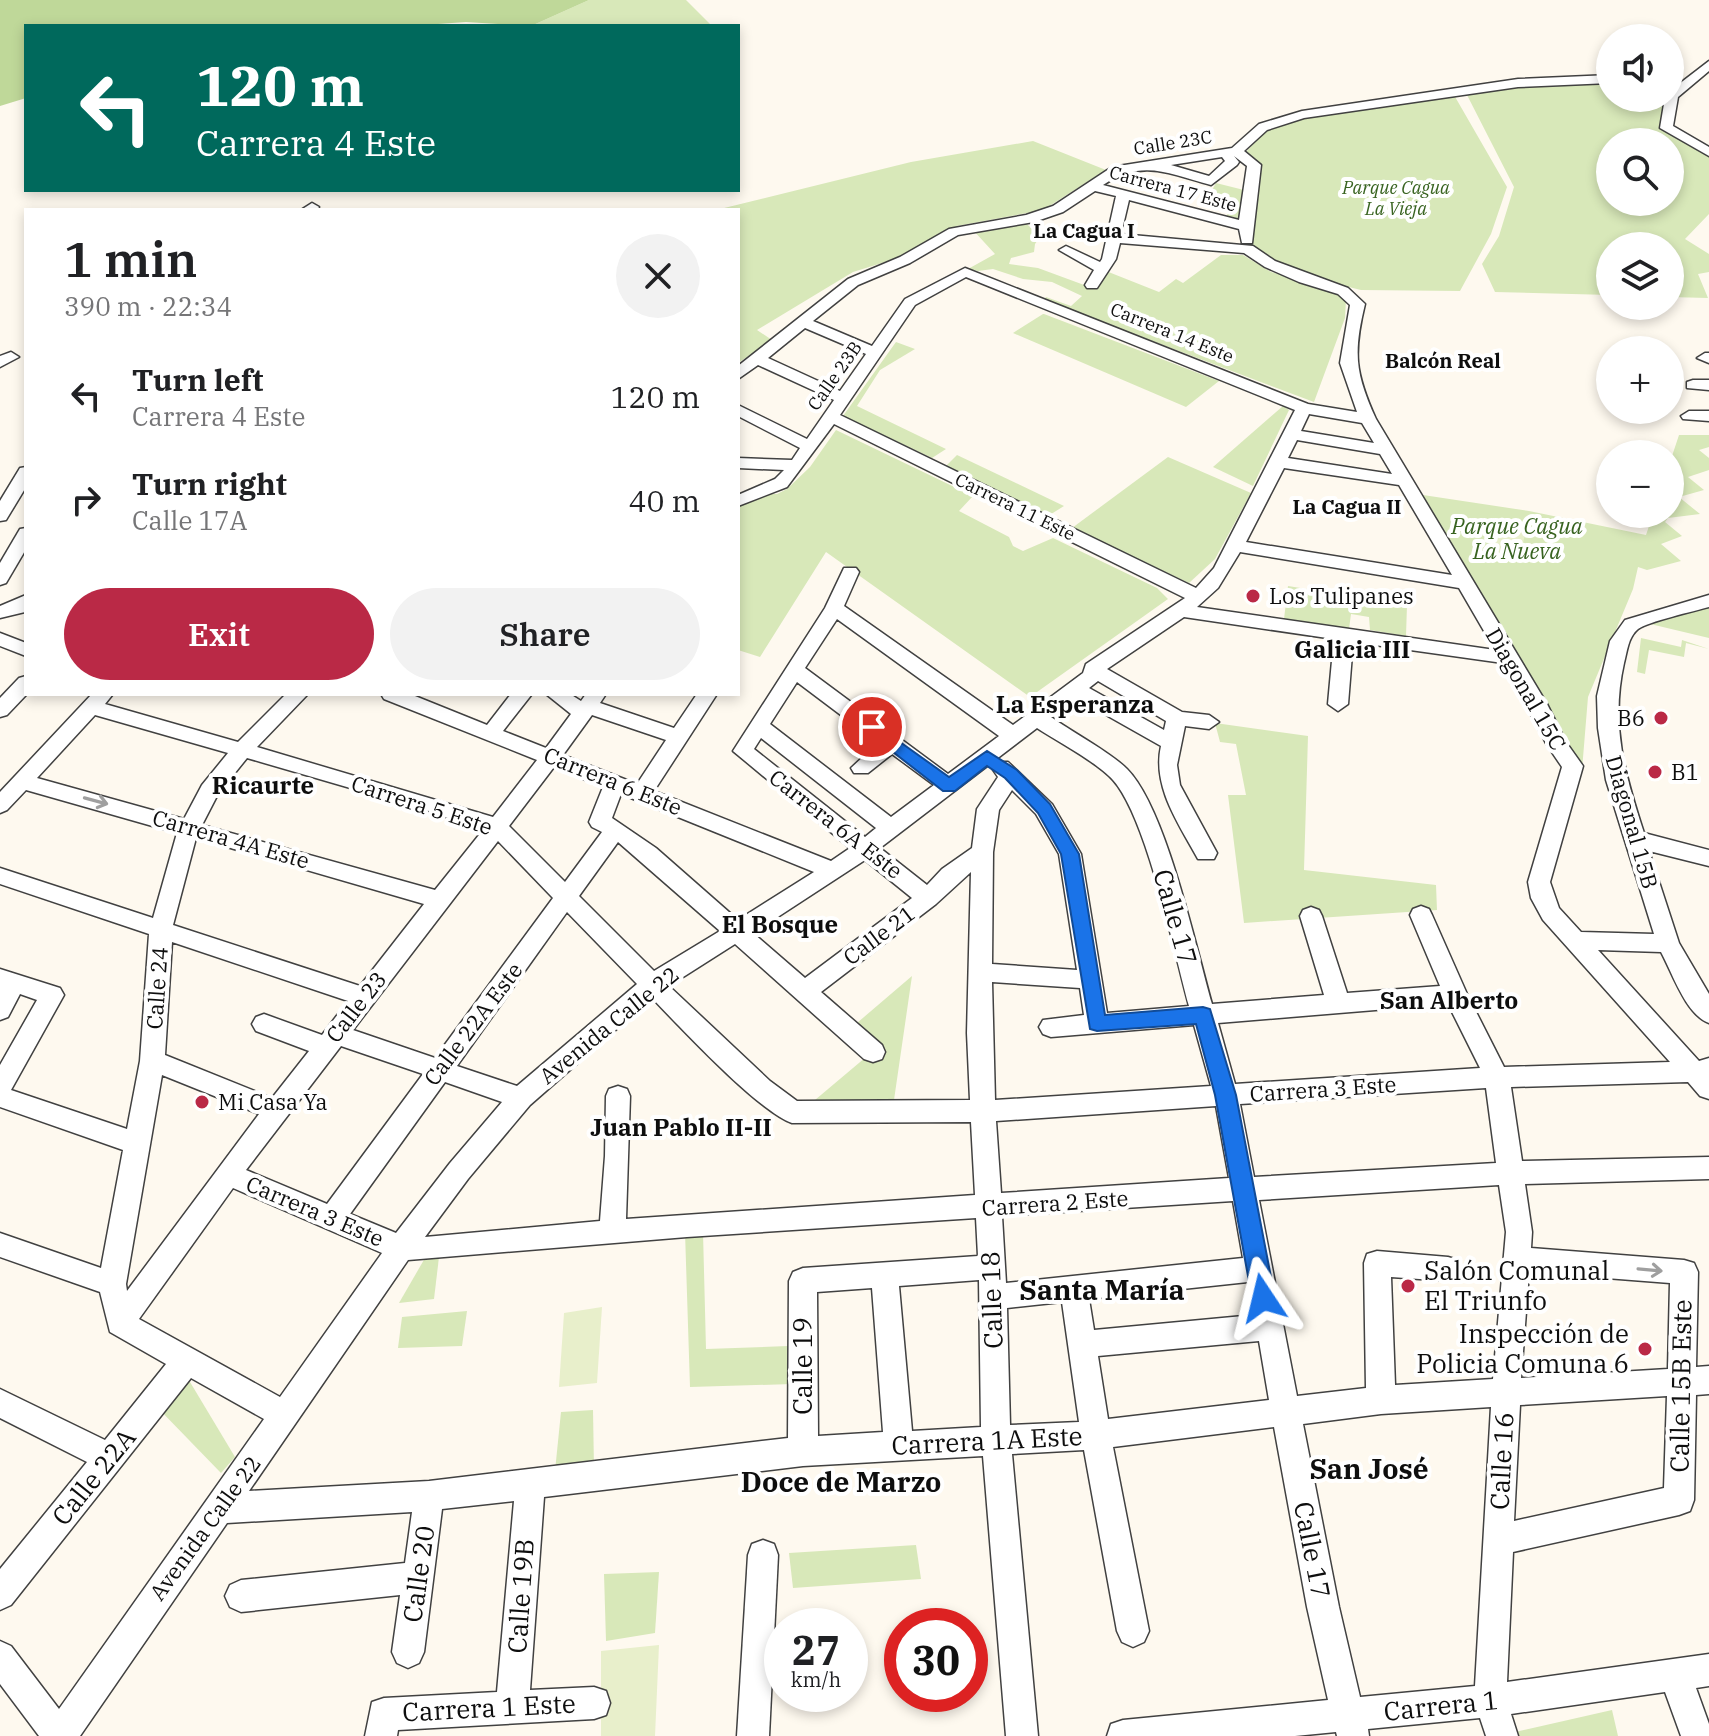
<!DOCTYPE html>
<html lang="en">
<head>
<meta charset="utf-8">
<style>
  :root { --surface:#fff; --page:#f2f2f2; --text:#202124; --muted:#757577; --accent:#ba2946 }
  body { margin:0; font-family:"IBM Plex Serif",serif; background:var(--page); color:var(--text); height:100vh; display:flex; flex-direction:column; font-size:30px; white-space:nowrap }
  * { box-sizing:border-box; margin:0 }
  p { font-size:26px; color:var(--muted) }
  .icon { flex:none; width:44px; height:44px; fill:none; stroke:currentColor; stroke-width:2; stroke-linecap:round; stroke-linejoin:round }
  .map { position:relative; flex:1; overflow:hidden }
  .drawer { position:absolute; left:24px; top:208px; width:716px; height:488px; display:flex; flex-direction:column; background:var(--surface); border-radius:0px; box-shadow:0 4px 12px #0003 }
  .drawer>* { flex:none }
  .banner { position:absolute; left:24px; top:24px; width:716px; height:168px; border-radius:0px; box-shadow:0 4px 12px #0003; background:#00695c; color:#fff; overflow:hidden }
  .tools { position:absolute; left:1596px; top:24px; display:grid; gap:16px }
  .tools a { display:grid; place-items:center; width:88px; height:88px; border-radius:50%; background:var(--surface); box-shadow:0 4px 12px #0003; font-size:40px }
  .speed { position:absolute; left:764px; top:1608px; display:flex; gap:16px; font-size:40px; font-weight:700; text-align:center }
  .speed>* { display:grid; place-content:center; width:104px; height:104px; border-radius:50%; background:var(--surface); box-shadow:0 4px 12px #0003; line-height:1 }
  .speed small { font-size:20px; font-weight:400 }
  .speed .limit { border:12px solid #d22; background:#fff; color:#111 }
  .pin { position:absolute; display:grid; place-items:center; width:68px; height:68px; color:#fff; margin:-34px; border:4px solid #fff; border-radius:50%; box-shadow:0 2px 8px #0007 }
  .me { position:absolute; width:88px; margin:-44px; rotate:350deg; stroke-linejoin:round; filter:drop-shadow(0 0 6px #0008) }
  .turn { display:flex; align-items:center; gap:28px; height:168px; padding:0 40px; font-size:36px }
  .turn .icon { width:104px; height:104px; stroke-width:2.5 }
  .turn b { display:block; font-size:56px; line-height:68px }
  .round { display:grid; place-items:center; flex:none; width:84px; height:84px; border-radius:42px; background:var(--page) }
  .head { display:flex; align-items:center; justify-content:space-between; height:136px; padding:0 40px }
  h1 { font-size:48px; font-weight:600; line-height:60px }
  .action { display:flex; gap:16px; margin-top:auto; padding:16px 40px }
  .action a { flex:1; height:92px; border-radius:48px; background:var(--accent); color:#fff; font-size:32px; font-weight:600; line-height:92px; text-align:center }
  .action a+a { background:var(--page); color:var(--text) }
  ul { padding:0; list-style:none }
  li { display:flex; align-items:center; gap:24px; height:104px; padding:0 40px }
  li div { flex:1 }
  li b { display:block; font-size:30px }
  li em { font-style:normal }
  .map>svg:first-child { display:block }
  .green { fill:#d8e8b9; fill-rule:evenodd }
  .forest { fill:#bfd899 }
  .pitch { fill:#e8efcb }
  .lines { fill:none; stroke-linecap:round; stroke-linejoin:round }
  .minor-casing { stroke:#414141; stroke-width:3 }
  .minor { fill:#fff; fill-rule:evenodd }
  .oneway { stroke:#9f9f9f }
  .route { fill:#1a73e8; stroke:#114b97; stroke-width:2 }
  .poi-dot { fill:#ba2946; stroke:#fff; stroke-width:3 }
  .labels { text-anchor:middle; stroke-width:8; stroke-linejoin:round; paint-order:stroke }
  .far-street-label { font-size:18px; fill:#0e0e0e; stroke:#fff }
  .far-park-label { font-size:18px; font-style:italic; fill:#386320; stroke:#fff }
  .far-neighbourhood-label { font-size:20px; font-weight:bold; fill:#0e0e0e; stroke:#fff }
  .park-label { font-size:22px; font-style:italic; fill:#386320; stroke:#fff }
  .poi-label { font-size:22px; fill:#0e0e0e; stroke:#fff; text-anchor:start }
  .street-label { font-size:22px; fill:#0e0e0e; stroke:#fff }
  .neighbourhood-label { font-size:24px; font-weight:bold; fill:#0e0e0e; stroke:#fff }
  .near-street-label { font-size:26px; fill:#0e0e0e; stroke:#fff }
  .near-poi-label { font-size:26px; fill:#0e0e0e; stroke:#fff; text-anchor:start }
  .near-neighbourhood-label { font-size:28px; font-weight:bold; fill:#0e0e0e; stroke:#fff }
</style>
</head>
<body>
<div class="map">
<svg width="1709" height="1736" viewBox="0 0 1709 1736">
  <rect width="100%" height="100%" fill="#fef9ef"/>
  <g class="green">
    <polygon points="589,0 686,0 712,26 531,26"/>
    <path d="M1610 79V98L1674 96 1667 128 1709 151V214L1685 239 1709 254V272L1698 274 1708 298 1670 297V246H1610V295L1495 292 1482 264 1499 236 1514 187 1467 95 1522 83ZM1610 142H1670V202H1610Z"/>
    <polygon points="1454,95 1507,187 1491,234 1460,291 1361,290 1304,276 1253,249 1247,224 1256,165 1244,154 1268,128 1303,117"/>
    <polygon points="1033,141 1106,170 1043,210 957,226 898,258 853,272 757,330 772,340 738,363 738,210 716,210 911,162"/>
    <polygon points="1216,183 1244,190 1240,221 1226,217 1232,206 1207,199"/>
    <polygon points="1025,222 1040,237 1035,244 1034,252 1011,258 1009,264 1038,268 1095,289 1106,271 1159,292 1176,279 1183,283 1221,255 1243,255 1271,272 1338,291 1346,299 1345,318 1314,402 1044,300 1046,297 1071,306 1082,296 1052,282 1023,279 993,269 978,271 968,269 995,254 973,230"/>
    <polygon points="1043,314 1044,314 1219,381 1186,407 1013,333"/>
    <polygon points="896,342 915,349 880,370 857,406 946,449 932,458 843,416"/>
    <polygon points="1283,406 1289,410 1253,486 1213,467"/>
    <polygon points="836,430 973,496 959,511 1009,537 1013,546 1023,551 1053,538 1157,588 1168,599 1030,697 826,552 760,657 738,650 738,507 765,494 777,494 787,489 810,467"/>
    <polygon points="1679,435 1709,435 1709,447 1699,450 1709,458 1709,470 1688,477 1704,490 1679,497 1700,514 1668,518 1665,522 1682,536 1661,544 1681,561 1647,570 1638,567 1633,589 1588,697 1582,770 1423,495 1529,511 1646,535 1653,514 1670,514 1670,462"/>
    <polygon points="957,455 1064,506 1048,516 946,466"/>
    <polygon points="1168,457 1251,493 1215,559 1189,583 1072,528"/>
    <polygon points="1288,586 1407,605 1406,636 1370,630 1369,617 1351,614 1349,629 1284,619"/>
    <polygon points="1709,604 1709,638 1646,623"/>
    <polygon points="1641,638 1681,647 1682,640 1709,649 1686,643 1684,657 1649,650 1645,674 1637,672"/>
    <polygon points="1215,723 1308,736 1304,870 1436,885 1437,910 1244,923 1228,795 1246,795 1236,744 1220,742"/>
    <polygon points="912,976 894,1100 815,1100 872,1052 857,1023"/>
    <polygon points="685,1232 703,1232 706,1349 788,1346 792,1384 690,1387"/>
    <polygon points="439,1257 434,1299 399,1303 425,1258"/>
    <polygon points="467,1311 462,1346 398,1348 402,1317"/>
    <polygon points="184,1372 235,1457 221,1473 156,1406"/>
    <polygon points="593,1410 594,1469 555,1471 561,1412"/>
    <polygon points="916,1545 921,1579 793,1588 789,1553"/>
    <polygon points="659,1572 655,1633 606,1641 604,1574"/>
    <polygon points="1612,1710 1618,1736 1516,1736 1515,1732"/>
  </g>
  <polygon class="forest" points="0,0 589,0 531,26 466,22 410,26 26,26 26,98 0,106"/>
  <g class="pitch">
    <polygon points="1496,520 1527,527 1519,558 1488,550"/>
    <polygon points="602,1307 597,1383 559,1387 564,1313"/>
    <polygon points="659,1645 655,1736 601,1736 601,1651"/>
  </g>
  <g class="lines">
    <g class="minor-casing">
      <g id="minor">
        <polygon points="1709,61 1709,71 1678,97 1673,126 1709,147 1709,156 1660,128 1665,98 1670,98 1670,91"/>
        <path d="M1610 75V83L1518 87 1304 118 1267 130 1244 151 1261 165 1252 243H1242L1239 229 1129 200 1121 234 1253 246 1275 261 1348 288 1365 304C1353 353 1355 373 1376 419L1547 704 1566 742 1583 766 1550 882 1559 908 1581 932 1654 934 1606 780 1598 728 1597 696 1610 641 1625 620 1709 595V607C1695 611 1647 622 1638 629 1628 637 1627 652 1624 663 1610 725 1625 775 1644 833L1709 850V866L1649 851 1679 943 1709 994V1023C1686 1015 1672 972 1661 952L1598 950 1699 1061 1709 1058V1099L1700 1096 1688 1082 1511 1087 1522 1161 1709 1157V1179L1525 1184 1532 1232 1531 1248 1684 1260 1694 1263 1698 1272 1696 1367 1709 1366V1394L1696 1395 1694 1500 1690 1511 1679 1515 1513 1552 1507 1682 1709 1654V1686L1696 1688 1709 1724V1736H1681L1665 1692 1511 1714 1518 1736H1486L1480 1718 1368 1729 1369 1736H1337L1336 1732 1295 1736H1107L1111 1724 1123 1720 1328 1700 1307 1607 1274 1427 1113 1447 1149 1631 1144 1642 1133 1647 1122 1642 1117 1631 1084 1450 1012 1454 1038 1736H1006L983 1456 803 1466 544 1497 530 1690 594 1687 606 1691 610 1703 606 1715 594 1719 398 1730 397 1736H365L372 1702 384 1698 497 1692 514 1501 442 1509 424 1652 419 1663 408 1668 397 1663 392 1652 400 1595 241 1612 230 1607 225 1596 230 1585 241 1580 405 1563 412 1512 227 1523 80 1736H39L0 1684V1641L11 1646 59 1709 264 1419 191 1378 11 1605 0 1610V1569L87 1462 0 1418V1389L105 1440 166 1364 110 1332 100 1292 0 1257V1233L101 1268 123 1150 0 1107V1065L37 1000 20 994 8 1017 0 1020V969L60 988 64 995 11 1090 127 1129 140 1061 149 934 0 884V868L153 918 177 833 26 790 7 810 0 813V792L92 694H113L105 704 238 742 286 694H308L257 747 493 817 537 760 384 699 381 694H410L487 725 511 694H532L503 731 546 748 571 714 546 694H570L581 701 586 694H606L600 703 674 728 697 694H717L654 791 831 861 850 848 733 751 825 608 844 568H856L859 572 844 606 1013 725 1083 673 1086 664 1185 598 834 424 787 487 738 506V495L775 479 784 470 738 468V458L792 460 800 448 738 416V405L807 439 834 400 758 365 738 379V366L848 279 900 257 949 229 1026 215 1053 206 1112 167 1232 148 1259 124 1302 111 1518 79ZM1234 156 1247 166 1239 220 1103 185C1143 158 1169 174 1211 185L1237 165 1239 162ZM1222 157 1225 161 1209 176 1171 165ZM1095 191 1116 196 1102 259 1100 262 1066 246 1059 250 1094 270 1085 285 1087 288H1097L1116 259 1120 243 1244 253 1265 267 1299 282 1338 294 1350 305 1340 363 1357 412 1308 404 965 268 905 299 872 346 813 321 858 285 910 263 958 235 1034 222 1063 212ZM966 277 1295 410 1214 568 1196 588 840 415 915 305ZM805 328 866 354 840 391 768 358ZM1309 414 1362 423 1374 443 1301 431ZM1297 440 1380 454 1392 474 1288 458ZM1284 468 1399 485 1452 575 1246 542ZM1240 552 1459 588 1495 650 1197 607 1218 588ZM1184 617 1334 639 1328 704 1338 711 1348 704 1353 642 1503 663 1547 745 1562 767 1528 882 1531 898 1543 920 1670 1062 1504 1067 1467 994 1432 915 1429 909 1421 906 1413 909 1410 915 1440 986 1347 993 1322 916 1319 910 1311 907 1303 910 1300 916 1324 995 1212 1004C1196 948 1166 808 1127 769 1110 752 1072 732 1051 717L1076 698 1161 746C1152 787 1179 824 1198 859H1214L1217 853 1180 785 1177 765 1185 726 1209 729 1219 722 1209 715 1182 712 1107 669ZM837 619 999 736 948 774 805 668ZM1098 681 1166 721 1164 730 1089 688ZM797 682 878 743 851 768 854 773H868L892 754 934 785 891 817 770 724ZM95 715 228 753 202 785 184 819 37 778ZM592 715 666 740 637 784 563 755ZM1037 728C1057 741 1098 763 1113 780 1147 818 1174 952 1189 1006L1107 1013 1081 854 1052 804 1008 762H994L991 767 998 777 977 809 972 848 942 869 927 885 880 848ZM761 738 876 828 865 837 754 749ZM247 758 426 810 483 830 435 890 202 825 218 794ZM554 767 603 787 589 822 592 827 602 832 565 882 509 826ZM1012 790 1036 814 1059 854 1077 970 992 964 993 852 999 810ZM621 794 814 872 738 920 656 848 612 818ZM196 838 424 904 360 986 173 925ZM498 841 553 898 435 1058 353 1030ZM618 842 720 931 654 971 579 896ZM865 860 912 898 805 978 753 933ZM971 872 967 1033 970 1100 797 1101 770 1081 669 986 735 944 864 1059 873 1062 882 1059 885 1052 882 1045 821 992 936 904ZM567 912 637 984 517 1086 457 1066ZM172 942 348 1001 322 1035 264 1014 256 1017 252 1024 256 1031 309 1051 272 1098 165 1055ZM992 982 1080 988 1084 1015 1043 1020 1039 1027 1043 1034 1051 1037 1194 1025 1211 1086 995 1100ZM652 998C680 1027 758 1111 792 1123L971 1122 975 1195 626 1219 630 1096 627 1089 618 1086 609 1089 606 1096 605 1156 600 1221 425 1237 468 1179 530 1105ZM1448 1004 1480 1068 1235 1084 1218 1023ZM341 1046 423 1074 327 1204 246 1170ZM162 1075 259 1114 127 1291 126 1284ZM445 1082 502 1102 450 1163 396 1233 350 1214ZM1486 1088 1496 1163 1254 1177 1240 1104ZM1216 1106 1229 1178 1001 1193 996 1121ZM1499 1185 1506 1232 1493 1379 1395 1385 1391 1277 1448 1281 1458 1278 1462 1269 1458 1260 1448 1257 1377 1251 1367 1254 1364 1263 1366 1388 1297 1396 1259 1200ZM233 1188 382 1253 280 1397 139 1319ZM1233 1201 1243 1258 1006 1283 1002 1216ZM976 1218 978 1256 803 1268 793 1272 789 1281 788 1438 429 1481 249 1491 408 1260 687 1237ZM1529 1272 1670 1283 1668 1369 1521 1378ZM979 1280 981 1427 912 1431 899 1286ZM1248 1282 1254 1315 1094 1330 1089 1299ZM872 1288 883 1432 818 1436 817 1292ZM1062 1302 1079 1422 1010 1425 1007 1308ZM1259 1341 1269 1400 1108 1419 1098 1356ZM1667 1396 1664 1488 1514 1521 1520 1405ZM1491 1407 1475 1686 1360 1697 1339 1607 1303 1424 1381 1414Z"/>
        <polygon points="312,203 319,207 317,210 301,210"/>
        <polygon points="11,352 19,357 0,367 0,356"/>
        <polygon points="1705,353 1709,353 1709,363 1697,358"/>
        <polygon points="1693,380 1709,380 1709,390 1687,388 1687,382"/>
        <polygon points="1689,411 1709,411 1709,421 1683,419 1681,416"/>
        <polygon points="26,467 26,487 6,520 0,521 0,501 20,468"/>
        <polygon points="26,528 26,549 6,583 0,585 0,563 20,529"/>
        <polygon points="26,595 25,612 0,618 0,606"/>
        <polygon points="0,633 26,643 26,656 0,646"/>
        <polygon points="26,676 27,694 7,715 0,717 0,698 19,678"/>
        <polygon points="763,1540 774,1544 778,1555 769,1736 737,1736 748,1555 752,1544"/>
      </g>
    </g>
    <use href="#minor" class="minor"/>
  </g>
  <defs><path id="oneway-shaft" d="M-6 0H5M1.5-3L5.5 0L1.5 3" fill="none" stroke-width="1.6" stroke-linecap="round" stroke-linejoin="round" transform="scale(2)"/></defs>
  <g class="oneway">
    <use href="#oneway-shaft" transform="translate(96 801) rotate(15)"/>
    <use href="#oneway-shaft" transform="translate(1650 1270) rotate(5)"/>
  </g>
  <polygon class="route" points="872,722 949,777 987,751 1017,770 1050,804 1079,854 1105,1015 1203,1007 1210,1009 1236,1095 1275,1298 1271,1305 1263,1308 1255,1305 1252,1298 1215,1095 1196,1024 1097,1031 1090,1029 1061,854 1038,813 1005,778 987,766 955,791 943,791 866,731 863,727"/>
  <g class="poi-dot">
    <circle cx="1253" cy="596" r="8"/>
    <circle cx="1661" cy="718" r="8"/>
    <circle cx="1655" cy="772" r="8"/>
    <circle cx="202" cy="1102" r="8"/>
    <circle cx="1408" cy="1286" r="8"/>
    <circle cx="1645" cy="1349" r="8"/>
  </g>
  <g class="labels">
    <g class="far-street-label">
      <text transform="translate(1173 143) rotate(-9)" y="6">Calle 23C</text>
      <text transform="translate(1173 189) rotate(15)" y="6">Carrera 17 Este</text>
      <text transform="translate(1172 333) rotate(22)" y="6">Carrera 14 Este</text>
      <text transform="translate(835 376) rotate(-55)" y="6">Calle 23B</text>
      <text transform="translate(1015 507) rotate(26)" y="6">Carrera 11 Este</text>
    </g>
    <g class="far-park-label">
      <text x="1396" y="194">Parque Cagua<tspan x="1396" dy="21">La Vieja</tspan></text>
    </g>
    <g class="far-neighbourhood-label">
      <text x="1084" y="238">La Cagua I</text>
      <text x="1443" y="368">Balcón Real</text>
      <text x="1347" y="514">La Cagua II</text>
    </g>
    <g class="park-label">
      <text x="1517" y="534">Parque Cagua<tspan x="1517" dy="25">La Nueva</tspan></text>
    </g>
    <g class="poi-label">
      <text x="1269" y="604">Los Tulipanes</text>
      <text x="1645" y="726" text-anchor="end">B6</text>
      <text x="1671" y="780">B1</text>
      <text x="218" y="1110">Mi Casa Ya</text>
    </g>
    <g class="street-label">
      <text transform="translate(1526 689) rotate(60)" y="8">Diagonal 15C</text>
      <text transform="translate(613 781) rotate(22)" y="8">Carrera 6 Este</text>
      <text transform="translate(422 805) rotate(18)" y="8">Carrera 5 Este</text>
      <text transform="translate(1632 822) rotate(74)" y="8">Diagonal 15B</text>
      <text transform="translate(836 824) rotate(38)" y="8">Carrera 6A Este</text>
      <text transform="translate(231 839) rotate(16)" y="8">Carrera 4A Este</text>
      <text transform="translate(879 935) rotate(-37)" y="8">Calle 21</text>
      <text transform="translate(157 988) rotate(-86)" y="8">Calle 24</text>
      <text transform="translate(356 1007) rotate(-52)" y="8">Calle 23</text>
      <text transform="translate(473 1024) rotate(-53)" y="8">Calle 22A Este</text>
      <text transform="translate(609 1025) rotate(-39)" y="8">Avenida Calle 22</text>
      <text transform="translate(1323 1089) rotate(-4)" y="8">Carrera 3 Este</text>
      <text transform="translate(1055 1203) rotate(-4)" y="8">Carrera 2 Este</text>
      <text transform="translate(315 1211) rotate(23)" y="8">Carrera 3 Este</text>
      <text transform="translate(205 1528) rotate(-54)" y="8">Avenida Calle 22</text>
    </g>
    <g class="neighbourhood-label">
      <text x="1352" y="658">Galicia III</text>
      <text x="1075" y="713">La Esperanza</text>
      <text x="263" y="794">Ricaurte</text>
      <text x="780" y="933">El Bosque</text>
      <text x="1449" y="1009">San Alberto</text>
      <text x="681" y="1136">Juan Pablo II-II</text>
    </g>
    <g class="near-street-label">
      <text transform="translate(1175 917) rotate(74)" y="9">Calle 17</text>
      <text transform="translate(992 1300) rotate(-92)" y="9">Calle 18</text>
      <text transform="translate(803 1366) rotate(-90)" y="9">Calle 19</text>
      <text transform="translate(1681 1386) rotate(-89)" y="9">Calle 15B Este</text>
      <text transform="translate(987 1441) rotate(-3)" y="9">Carrera 1A Este</text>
      <text transform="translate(1502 1461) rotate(-87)" y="9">Calle 16</text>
      <text transform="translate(94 1477) rotate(-51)" y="9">Calle 22A</text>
      <text transform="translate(1312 1550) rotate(79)" y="9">Calle 17</text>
      <text transform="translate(419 1574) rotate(-82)" y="9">Calle 20</text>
      <text transform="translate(521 1596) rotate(-86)" y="9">Calle 19B</text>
      <text transform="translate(1441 1706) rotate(-6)" y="9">Carrera 1</text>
      <text transform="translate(489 1708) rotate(-3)" y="9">Carrera 1 Este</text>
    </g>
    <g class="near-poi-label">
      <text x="1424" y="1280">Salón Comunal<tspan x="1424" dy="30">El Triunfo</tspan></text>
      <text x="1629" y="1343" text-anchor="end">Inspección de<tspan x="1629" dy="30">Policia Comuna 6</tspan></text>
    </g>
    <g class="near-neighbourhood-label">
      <text x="1102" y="1300">Santa María</text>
      <text x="1369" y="1479">San José</text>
      <text x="841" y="1492">Doce de Marzo</text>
    </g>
  </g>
</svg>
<div class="tools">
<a><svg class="icon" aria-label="sound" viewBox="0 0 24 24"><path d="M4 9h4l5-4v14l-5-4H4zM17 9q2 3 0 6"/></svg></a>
<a><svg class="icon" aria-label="search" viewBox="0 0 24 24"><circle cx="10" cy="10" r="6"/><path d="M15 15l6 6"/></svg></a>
<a><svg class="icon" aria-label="layers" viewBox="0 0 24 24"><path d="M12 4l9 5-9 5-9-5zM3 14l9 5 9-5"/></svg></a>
<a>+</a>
<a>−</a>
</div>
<div class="speed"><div>27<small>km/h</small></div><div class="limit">30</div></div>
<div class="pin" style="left:872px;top:727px;background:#d93025"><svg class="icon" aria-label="arrive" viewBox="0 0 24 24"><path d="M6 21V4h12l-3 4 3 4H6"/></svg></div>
<svg class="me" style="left:1263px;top:1298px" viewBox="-20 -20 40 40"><path d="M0-17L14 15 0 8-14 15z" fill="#1a73e8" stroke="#fff" stroke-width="4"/></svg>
<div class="banner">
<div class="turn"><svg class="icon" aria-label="left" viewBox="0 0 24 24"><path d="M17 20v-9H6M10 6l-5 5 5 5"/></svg><div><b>120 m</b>Carrera 4 Este</div></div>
</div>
<section class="drawer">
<div class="head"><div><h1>1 min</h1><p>390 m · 22:34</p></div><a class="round"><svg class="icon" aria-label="close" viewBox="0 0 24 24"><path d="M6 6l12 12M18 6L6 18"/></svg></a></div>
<ul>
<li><svg class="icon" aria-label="left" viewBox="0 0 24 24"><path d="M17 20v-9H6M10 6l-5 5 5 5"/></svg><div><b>Turn left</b><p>Carrera 4 Este</p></div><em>120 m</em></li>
<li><svg class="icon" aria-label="right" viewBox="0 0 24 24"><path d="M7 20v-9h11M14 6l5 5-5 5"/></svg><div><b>Turn right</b><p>Calle 17A</p></div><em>40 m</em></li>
</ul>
<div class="action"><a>Exit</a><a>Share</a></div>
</section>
</div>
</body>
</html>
